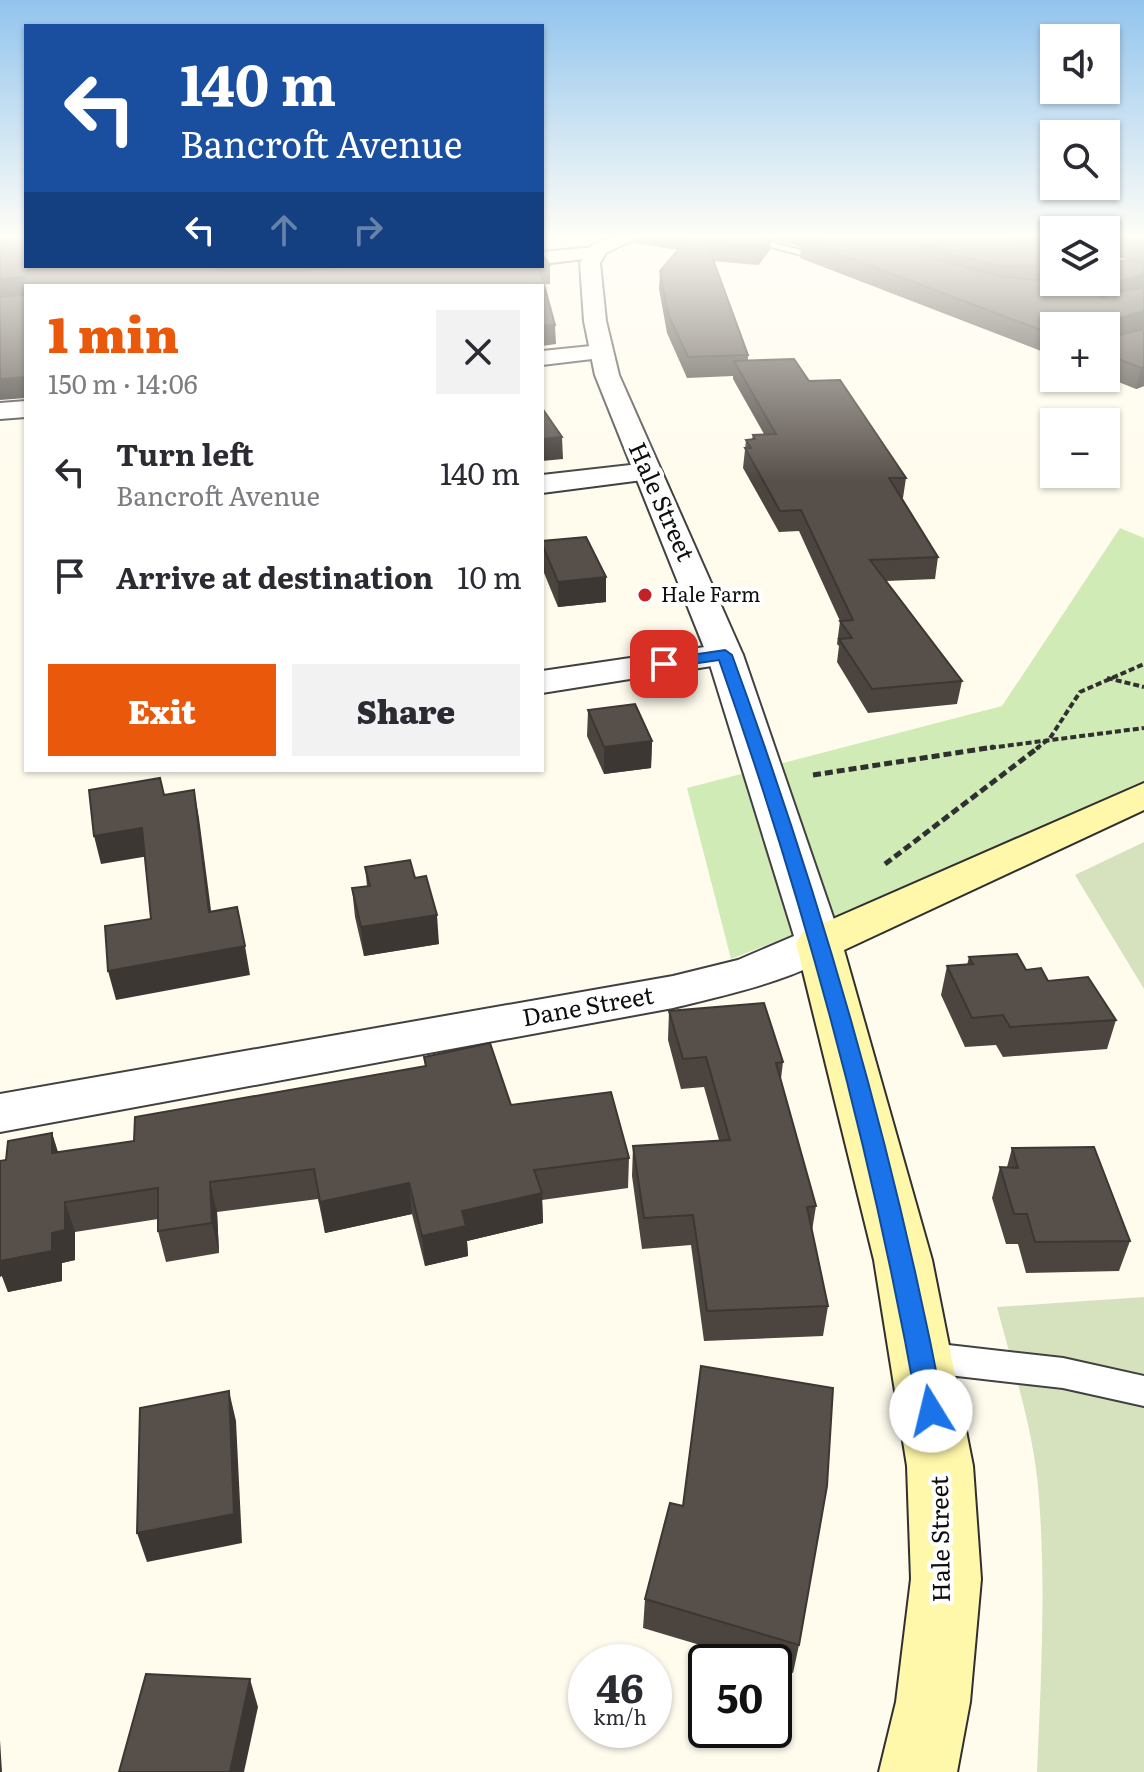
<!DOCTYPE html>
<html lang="en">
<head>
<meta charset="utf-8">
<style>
  :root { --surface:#fff; --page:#f2f2f3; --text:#2b2b33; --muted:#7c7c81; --accent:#ea580c }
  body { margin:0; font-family:Literata,serif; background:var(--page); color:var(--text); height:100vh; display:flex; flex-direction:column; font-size:30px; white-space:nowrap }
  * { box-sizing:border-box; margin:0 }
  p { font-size:26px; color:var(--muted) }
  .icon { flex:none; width:44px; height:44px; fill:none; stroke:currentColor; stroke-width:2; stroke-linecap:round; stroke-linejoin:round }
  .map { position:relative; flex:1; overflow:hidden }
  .drawer { position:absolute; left:24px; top:284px; width:520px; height:488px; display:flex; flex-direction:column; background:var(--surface); border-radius:0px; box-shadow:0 2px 6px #0004 }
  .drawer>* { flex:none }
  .top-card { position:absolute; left:24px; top:24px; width:520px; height:244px; border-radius:0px; box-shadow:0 2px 6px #0004; background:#1a4fa0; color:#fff; overflow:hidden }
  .controls { position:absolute; left:1040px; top:24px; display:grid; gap:16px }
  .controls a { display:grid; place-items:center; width:80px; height:80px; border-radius:0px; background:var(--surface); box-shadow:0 2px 6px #0004; font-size:40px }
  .speed { position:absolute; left:568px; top:1644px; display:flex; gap:16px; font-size:40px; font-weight:700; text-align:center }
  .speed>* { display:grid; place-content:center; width:104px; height:104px; border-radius:50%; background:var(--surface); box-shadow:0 2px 6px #0004; line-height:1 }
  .speed small { font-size:20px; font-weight:400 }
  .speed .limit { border:4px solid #111; border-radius:12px; background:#fff; color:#111 }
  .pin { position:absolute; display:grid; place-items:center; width:68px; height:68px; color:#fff; margin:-34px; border-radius:16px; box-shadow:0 4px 12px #0006 }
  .me { position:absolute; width:88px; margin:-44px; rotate:351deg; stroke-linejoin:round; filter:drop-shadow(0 0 6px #0008) }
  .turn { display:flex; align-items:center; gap:28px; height:168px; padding:0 24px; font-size:36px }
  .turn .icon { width:104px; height:104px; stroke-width:2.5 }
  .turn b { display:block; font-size:56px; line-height:68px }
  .lanes { display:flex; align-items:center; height:76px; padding:0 24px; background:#0003; justify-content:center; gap:40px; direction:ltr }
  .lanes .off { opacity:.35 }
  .round { display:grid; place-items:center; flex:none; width:84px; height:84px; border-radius:0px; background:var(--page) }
  .overview { display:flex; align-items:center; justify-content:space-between; height:136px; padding:0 24px }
  h1 { font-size:48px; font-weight:800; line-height:60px; color:var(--accent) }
  .cta { display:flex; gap:16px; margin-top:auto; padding:16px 24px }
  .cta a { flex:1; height:92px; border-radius:0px; background:var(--accent); color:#fff; font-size:32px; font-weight:800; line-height:92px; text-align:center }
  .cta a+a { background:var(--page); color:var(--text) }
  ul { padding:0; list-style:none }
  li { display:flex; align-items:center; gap:24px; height:104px; padding:0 24px }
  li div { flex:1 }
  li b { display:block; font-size:30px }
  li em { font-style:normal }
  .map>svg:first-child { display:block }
  .green { fill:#d1ebb6 }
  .cemetery { fill:#d6e2be }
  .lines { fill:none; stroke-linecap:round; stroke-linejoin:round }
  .service-casing { stroke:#414141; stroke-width:4 }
  .minor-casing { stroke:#414141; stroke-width:4 }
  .tertiary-casing { stroke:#414141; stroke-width:4 }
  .secondary-casing { stroke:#303030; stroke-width:4 }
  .path-far1 { stroke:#303030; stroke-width:4; stroke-dasharray:6 3; stroke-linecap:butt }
  .path { stroke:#303030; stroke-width:5; stroke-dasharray:8 4; stroke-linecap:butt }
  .service { fill:#fff; fill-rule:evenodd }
  .minor { fill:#fff; fill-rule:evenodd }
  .tertiary { fill:#fff; fill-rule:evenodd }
  .secondary { fill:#fff7a9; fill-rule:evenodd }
  .wall { fill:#4b443f; fill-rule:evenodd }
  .shaded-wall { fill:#3d3733 }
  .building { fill:#574f49; stroke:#3d3733; stroke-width:2 }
  .route { fill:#1a73e8; stroke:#114b97; stroke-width:2 }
  .poi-dot { fill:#c32125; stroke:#fff; stroke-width:3 }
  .labels { text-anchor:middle; stroke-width:8; stroke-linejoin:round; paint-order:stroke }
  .far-poi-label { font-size:20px; fill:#0e0e0e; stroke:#fff; text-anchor:start }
  .street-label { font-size:24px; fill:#0e0e0e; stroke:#fff }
</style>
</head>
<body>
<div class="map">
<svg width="1144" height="1772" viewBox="0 0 1144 1772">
  <rect width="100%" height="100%" fill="#fffcee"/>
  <polygon class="green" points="1120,528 1144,538 1144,797 731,959 687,788 1002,706"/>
  <g class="cemetery">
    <polygon points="1144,842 1144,989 1075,875"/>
    <path d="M1144 1297V1772H1037C1041 1681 1046 1589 1039 1498 1035 1433 1013 1369 997 1307Z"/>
  </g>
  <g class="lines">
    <g class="service-casing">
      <g id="service">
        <polygon points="722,234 740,234 819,255 813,258"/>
        <polygon points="922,1342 1063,1358 1144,1376 1144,1406 1063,1388 922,1372 910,1367 905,1357 910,1347"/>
      </g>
    </g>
    <g class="minor-casing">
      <g id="minor">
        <polygon points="594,247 604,253 601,257 542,264 542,252"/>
        <polygon points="601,345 609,347 613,352 609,357 542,365 542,351"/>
        <polygon points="26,401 26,417 0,419 0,403"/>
        <polygon points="648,463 658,466 662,472 658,478 542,493 542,475"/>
        <polygon points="725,644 737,648 743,655 737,662 542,693 542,671"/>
      </g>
    </g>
    <g class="tertiary-casing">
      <path id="tertiary" d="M618 234H645L606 253 600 263 606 321 619 375 743 655 842 943C821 976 712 998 673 1008L0 1132V1094L673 976 738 960 794 936 707 655 595 375 584 321 580 263 592 245Z"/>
    </g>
    <g class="secondary-casing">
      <polygon id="secondary" points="1144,783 1144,810 844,950 932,1260 973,1466 981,1579 970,1702 957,1772 879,1772 896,1702 911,1579 907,1466 874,1260 796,943 803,932"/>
    </g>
    <g class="path-far1">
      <polyline points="1107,678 1144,687"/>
      <polyline points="981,749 1144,728"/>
      <polyline points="1036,749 1050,738 1080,692 1144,664"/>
    </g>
    <g class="path">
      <polyline points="813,775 994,747"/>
      <polyline points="885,864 1039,747"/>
    </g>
    <use href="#service" class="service"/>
    <use href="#minor" class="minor"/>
    <use href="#tertiary" class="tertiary"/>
    <use href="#secondary" class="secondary"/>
  </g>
  <g class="wall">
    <polygon points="584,234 611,234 603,237"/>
    <path d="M634 234H1034L1054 240V282H1106V234H1144V386L1136 389 1106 377V326H1054V356L800 258 801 247 771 239 770 250 758 265 713 261 748 355V360L809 381 906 478 903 498H901L938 557 935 579 886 581 962 681 957 704 868 713 837 662 839 646 837 644 840 621 799 531 779 532 743 468 746 440 752 439 753 435 764 434 733 379V376L687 378 667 333 659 289 660 271 678 250 634 243ZM1107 254 1118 257 1128 260 1108 263Z"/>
    <polygon points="542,541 606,577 606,602 558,607 542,568"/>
    <polygon points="588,710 652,741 651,768 604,774 587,736"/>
    <polygon points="365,867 415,878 439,944 364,956 355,917 352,888 367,886"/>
    <polygon points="969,957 1026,970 1116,1020 1107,1049 1003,1057 996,1045 965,1047 941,995 947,966 967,965"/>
    <polygon points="669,1011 783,1062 781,1079 816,1206 812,1231 828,1306 823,1336 704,1341 691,1245 642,1249 632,1176 633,1146 719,1140 704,1087 681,1089 668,1040"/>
    <polygon points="424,1057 511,1105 629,1158 628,1188 542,1200 543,1223 467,1241 468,1256 425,1266 412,1214 325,1233 318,1199 217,1212 219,1253 166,1262 158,1231 158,1219 75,1232 75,1260 62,1263 62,1281 8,1292 2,1276 6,1160 52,1133 58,1152 134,1141 425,1066"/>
    <polygon points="1012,1148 1130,1241 1119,1271 1026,1273 1018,1244 1006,1244 992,1198 1000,1167 1007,1167"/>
    <polygon points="683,1506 799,1645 793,1673 774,1667 774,1662 757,1662 643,1628 645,1599"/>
  </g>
  <g class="shaded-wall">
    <polygon points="770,234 771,234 770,250 758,265 759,247"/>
    <polygon points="928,244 926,262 921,250"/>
    <polygon points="550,265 550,284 539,285 539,266"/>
    <polygon points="217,266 351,266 218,285 215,267"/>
    <polygon points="1144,274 1144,288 1087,310 1091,291"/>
    <polygon points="24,277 26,296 0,298 0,279"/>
    <polygon points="1144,311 1144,329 1106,340 1108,321"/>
    <polygon points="555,325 556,344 542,346 542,326"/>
    <polygon points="1144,367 1144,386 1136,389 1141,368"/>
    <polygon points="26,377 26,398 0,400 0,379"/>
    <polygon points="562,437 563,459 542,461 542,439"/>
    <polygon points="606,577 606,602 558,607 558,582"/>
    <polygon points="652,741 651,768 604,774 604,747"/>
    <polygon points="194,790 199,818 215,941 209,912"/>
    <polygon points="142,828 149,856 101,864 94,836"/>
    <polygon points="437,915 439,944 364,956 361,927"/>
    <polygon points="245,946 250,975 116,1000 108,971"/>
    <polygon points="52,1133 61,1163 52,1153"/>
    <polygon points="210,1182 217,1212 219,1253 212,1223"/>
    <polygon points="409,1183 412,1214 325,1233 320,1202"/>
    <polygon points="542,1193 543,1223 467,1241 468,1256 425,1266 422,1236 462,1211"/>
    <polygon points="65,1202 75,1232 75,1260 62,1263 62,1281 8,1292 2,1276 0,1277 0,1253 52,1233"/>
    <polygon points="229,1391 236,1421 242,1543 147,1562 137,1533"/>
    <polygon points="250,1679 258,1707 244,1772 230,1772"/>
    <polygon points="0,1740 2,1772 0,1772"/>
  </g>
  <g class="building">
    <polygon points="0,234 26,234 26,266 217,266 215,267 218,271 300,271 351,266 542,266 542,254 550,265 539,266 555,325 542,326 542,286 26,286 26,377 0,379 0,297 24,295 24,277 0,279"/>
    <polygon points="686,234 770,234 759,247 707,243 748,355 688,357 668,314 660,271 691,235"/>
    <polygon points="819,234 1000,234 1054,253 1054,265 1006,267 954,255 928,244 921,250 922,255 1003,277 1041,280 1054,278 1054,282 1106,282 1106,234 1144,234 1144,246 1111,237 1107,239 1108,263 1128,260 1144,264 1144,274 1091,291 1101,297 1144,287 1144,311 1108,321 1109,338 1144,329 1144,367 1141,368 1106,354 1106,326 1054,326 1054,335 802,240 816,243 824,238 821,235"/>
    <polygon points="1034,234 1050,234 1054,236 1054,240"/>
    <polygon points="794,359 809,381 840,380 906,478 889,478 938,557 870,560 962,681 872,689 839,639 852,638 840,621 853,620 801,510 780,511 745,448 751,448 746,440 755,439 753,435 776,434 734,361"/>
    <polygon points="542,408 562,437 542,439"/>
    <polygon points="586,537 606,577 558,582 542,544 542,541"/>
    <polygon points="635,704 652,741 604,747 588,710"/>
    <polygon points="160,778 164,795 194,790 209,912 237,907 245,946 108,971 105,926 151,919 142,828 94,836 89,790"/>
    <polygon points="410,860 415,878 426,876 437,915 361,927 352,888 370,886 365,867"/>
    <polygon points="1017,954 1026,970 1041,968 1048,981 1088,977 1116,1020 1010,1027 1003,1015 972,1018 947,966 973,964 969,957"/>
    <polygon points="764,1003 783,1062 776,1063 816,1206 807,1207 828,1306 707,1311 693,1215 644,1218 633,1146 730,1140 706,1057 683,1059 669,1011"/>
    <polygon points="490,1043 511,1105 611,1092 629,1158 534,1170 542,1193 462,1211 466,1226 422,1236 409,1183 320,1202 314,1169 210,1182 212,1223 158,1231 158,1188 65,1202 65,1230 52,1233 52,1251 0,1261 0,1161 6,1160 8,1141 52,1133 52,1153 134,1141 135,1117 426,1066 424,1057"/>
    <polygon points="1094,1147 1130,1241 1035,1242 1027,1214 1014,1214 1000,1167 1018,1168 1012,1148"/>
    <polygon points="701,1366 833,1388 827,1486 799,1645 645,1599 670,1503 683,1506"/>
    <polygon points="229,1391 234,1514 137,1533 140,1408"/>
    <polygon points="146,1674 250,1679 230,1772 119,1772"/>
  </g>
  <linearGradient id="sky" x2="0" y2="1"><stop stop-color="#92c4ee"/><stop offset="0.49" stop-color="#fffef7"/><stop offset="1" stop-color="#fffef7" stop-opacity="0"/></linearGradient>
  <rect width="1144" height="482" fill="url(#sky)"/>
  <path class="route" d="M725 650 732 655C822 901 895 1154 944 1411L940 1420 931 1423 922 1420 918 1411C873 1156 805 904 719 660L664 668 656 664 664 659Z"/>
  <circle class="poi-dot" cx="645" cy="595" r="8"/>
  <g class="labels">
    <g class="far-poi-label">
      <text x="661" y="602">Hale Farm</text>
    </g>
    <g class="street-label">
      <text transform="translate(661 502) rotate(66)" y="8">Hale Street</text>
      <text transform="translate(588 1007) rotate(-10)" y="8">Dane Street</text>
      <text transform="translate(941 1539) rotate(-91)" y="8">Hale Street</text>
    </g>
  </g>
</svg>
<div class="controls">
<a><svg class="icon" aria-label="sound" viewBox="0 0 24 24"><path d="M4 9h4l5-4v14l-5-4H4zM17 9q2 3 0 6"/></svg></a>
<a><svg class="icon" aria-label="search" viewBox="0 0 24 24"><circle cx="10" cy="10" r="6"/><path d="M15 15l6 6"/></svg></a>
<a><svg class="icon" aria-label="layers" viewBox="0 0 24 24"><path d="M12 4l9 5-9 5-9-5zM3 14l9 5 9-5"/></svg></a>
<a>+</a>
<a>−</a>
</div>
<div class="speed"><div>46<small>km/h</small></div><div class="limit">50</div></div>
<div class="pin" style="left:664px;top:664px;background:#d93025"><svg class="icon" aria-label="arrive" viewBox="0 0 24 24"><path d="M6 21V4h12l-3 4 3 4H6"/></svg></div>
<svg class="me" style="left:931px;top:1411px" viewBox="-20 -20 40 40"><circle r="19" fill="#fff"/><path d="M0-13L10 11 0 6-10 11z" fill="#1a73e8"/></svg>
<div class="top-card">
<div class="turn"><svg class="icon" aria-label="left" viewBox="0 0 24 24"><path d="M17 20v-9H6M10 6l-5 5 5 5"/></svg><div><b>140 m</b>Bancroft Avenue</div></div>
<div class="lanes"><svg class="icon" aria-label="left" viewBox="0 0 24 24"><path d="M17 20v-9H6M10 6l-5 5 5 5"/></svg><svg class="icon off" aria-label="ahead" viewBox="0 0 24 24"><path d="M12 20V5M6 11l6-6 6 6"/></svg><svg class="icon off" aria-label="right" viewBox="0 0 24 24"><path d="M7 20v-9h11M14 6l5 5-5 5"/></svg></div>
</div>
<section class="drawer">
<div class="overview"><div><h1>1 min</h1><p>150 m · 14:06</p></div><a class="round"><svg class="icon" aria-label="close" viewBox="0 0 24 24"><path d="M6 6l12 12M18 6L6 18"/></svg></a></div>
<ul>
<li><svg class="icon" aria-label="left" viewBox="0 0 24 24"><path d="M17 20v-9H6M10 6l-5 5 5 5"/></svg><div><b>Turn left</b><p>Bancroft Avenue</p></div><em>140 m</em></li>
<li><svg class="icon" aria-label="arrive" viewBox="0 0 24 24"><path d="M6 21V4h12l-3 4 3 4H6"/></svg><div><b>Arrive at destination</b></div><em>10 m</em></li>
</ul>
<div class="cta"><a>Exit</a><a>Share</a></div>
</section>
</div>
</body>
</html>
